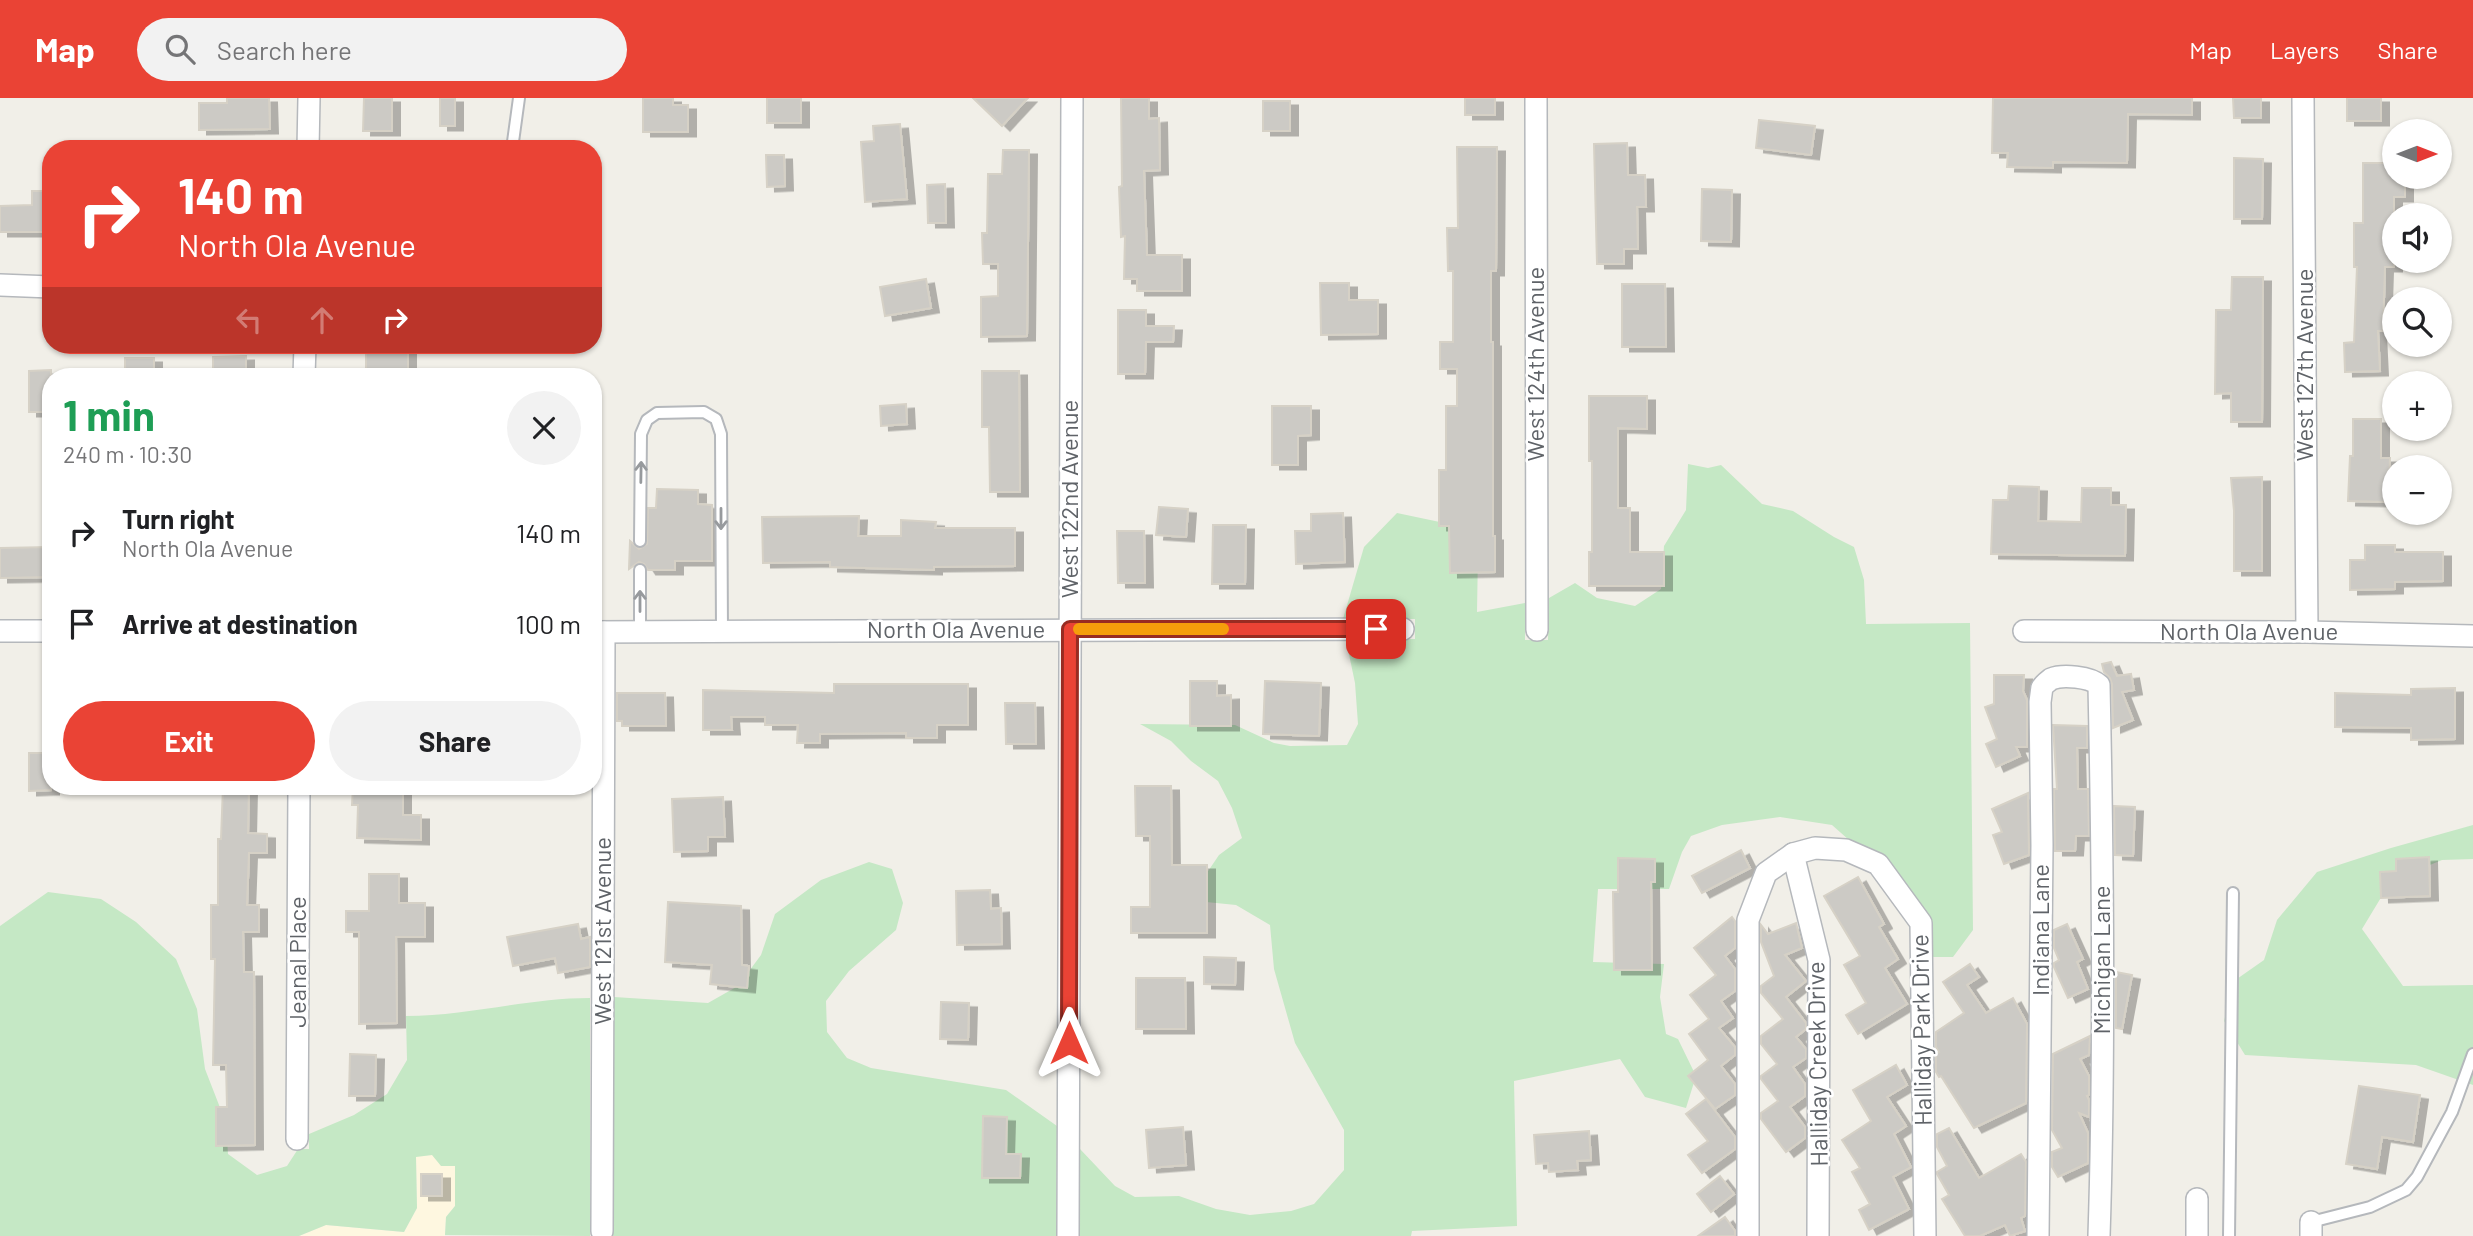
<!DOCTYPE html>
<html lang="en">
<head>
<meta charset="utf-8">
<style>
  :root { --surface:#fff; --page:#f2f2f2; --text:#202124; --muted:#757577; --accent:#ea4335 }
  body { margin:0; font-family:Barlow,sans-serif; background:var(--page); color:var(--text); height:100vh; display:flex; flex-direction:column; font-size:26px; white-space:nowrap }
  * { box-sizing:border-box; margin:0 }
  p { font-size:23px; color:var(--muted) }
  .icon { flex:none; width:38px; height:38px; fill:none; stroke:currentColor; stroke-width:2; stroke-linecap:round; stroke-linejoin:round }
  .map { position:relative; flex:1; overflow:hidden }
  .side { position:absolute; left:42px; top:270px; width:560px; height:427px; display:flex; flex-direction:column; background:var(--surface); border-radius:28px; box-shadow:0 2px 5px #0004 }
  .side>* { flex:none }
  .banner { position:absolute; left:42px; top:42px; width:560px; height:214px; border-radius:28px; box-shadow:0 2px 5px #0004; background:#ea4335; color:#fff; overflow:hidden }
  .needle { width:46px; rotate:90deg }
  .buttons { position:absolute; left:2382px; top:21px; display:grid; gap:14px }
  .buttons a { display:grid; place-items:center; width:70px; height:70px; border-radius:50%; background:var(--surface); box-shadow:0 2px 5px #0004; font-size:35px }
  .pin { position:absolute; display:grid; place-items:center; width:60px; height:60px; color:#fff; margin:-30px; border-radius:14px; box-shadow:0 4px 10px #0006 }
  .me { position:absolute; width:77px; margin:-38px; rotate:0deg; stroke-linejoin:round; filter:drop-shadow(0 0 5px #0008) }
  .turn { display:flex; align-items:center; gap:24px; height:147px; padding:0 21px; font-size:32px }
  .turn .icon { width:91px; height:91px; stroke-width:2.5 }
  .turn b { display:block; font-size:49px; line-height:60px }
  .lanes { display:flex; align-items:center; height:66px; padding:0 21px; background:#0003; justify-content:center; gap:35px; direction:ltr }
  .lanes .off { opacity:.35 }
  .round { display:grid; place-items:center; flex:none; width:74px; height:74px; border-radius:37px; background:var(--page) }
  .head { display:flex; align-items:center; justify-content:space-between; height:119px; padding:0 21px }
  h1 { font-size:42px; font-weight:700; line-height:52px; color:#1e9e55 }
  .cta { display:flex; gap:14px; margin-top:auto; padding:14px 21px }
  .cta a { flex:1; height:80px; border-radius:42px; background:var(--accent); color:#fff; font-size:28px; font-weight:700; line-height:80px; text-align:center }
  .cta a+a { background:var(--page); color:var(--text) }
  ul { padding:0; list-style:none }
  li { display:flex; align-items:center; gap:21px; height:91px; padding:0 21px }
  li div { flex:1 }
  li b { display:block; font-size:26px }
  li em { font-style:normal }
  header { display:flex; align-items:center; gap:42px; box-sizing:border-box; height:98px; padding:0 35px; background:var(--accent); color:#fff }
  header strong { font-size:33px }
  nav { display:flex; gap:38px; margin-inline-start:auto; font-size:24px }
  .search { width:490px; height:63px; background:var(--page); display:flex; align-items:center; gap:18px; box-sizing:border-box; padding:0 24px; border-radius:38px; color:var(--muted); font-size:26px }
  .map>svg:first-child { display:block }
  .commercial { fill:#fef7e0 }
  .green { fill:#c5e8c5 }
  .building { fill:#cccac5; stroke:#d6d1c6; stroke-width:2; filter:url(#shadow) }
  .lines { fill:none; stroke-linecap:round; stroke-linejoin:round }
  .service-casing { stroke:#b5b8bc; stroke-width:14 }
  .minor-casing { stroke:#b5b8bc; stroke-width:24 }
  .service { stroke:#fff; stroke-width:10 }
  .minor { stroke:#fff; stroke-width:21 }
  .oneway { stroke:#979a9d }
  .route-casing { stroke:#982c22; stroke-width:18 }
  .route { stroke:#ea4335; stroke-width:12 }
  .slow { stroke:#f59e0b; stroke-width:12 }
  .labels { text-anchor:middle; stroke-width:5; stroke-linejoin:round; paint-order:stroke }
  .street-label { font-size:24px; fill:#5f6368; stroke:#fff }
</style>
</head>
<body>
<header>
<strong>Map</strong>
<div class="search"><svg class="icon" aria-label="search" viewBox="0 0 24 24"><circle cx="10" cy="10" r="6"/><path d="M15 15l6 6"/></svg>Search here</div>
<nav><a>Map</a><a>Layers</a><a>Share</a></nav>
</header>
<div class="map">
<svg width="2473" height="1138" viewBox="0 0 2473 1138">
  <defs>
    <filter id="shadow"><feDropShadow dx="8" dy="4.5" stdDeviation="0" flood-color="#0004"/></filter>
  </defs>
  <rect width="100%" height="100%" fill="#f1efe8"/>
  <polygon class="commercial" points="433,1057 455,1068 455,1108 446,1119 445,1138 299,1138 326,1127 404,1134 417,1110 416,1058"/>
  <g class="green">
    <polygon points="1688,366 1708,370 1721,367 1762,406 1793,413 1834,439 1854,449 1864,482 1866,526 1970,525 1973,832 1953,859 1933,859 1931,820 1887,760 1849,742 1832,727 1780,719 1722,727 1691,738 1682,754 1669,791 1598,791 1593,864 1664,866 1660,899 1666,936 1678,941 1696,978 1686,1010 1645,999 1620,961 1514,983 1517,1128 1412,1133 1411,1138 1080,1138 1080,1051 1115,1088 1135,1099 1179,1098 1216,1111 1250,1117 1291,1113 1314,1106 1344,1072 1344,1032 1295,945 1274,871 1270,827 1236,807 1206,804 1196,791 1219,757 1242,740 1232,710 1218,683 1191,663 1171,643 1140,626 1235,627 1274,645 1290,648 1347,647 1358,626 1355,585 1346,542 1415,541 1415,521 1343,521 1364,449 1397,415 1454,427 1478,454 1477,514 1525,505 1525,542 1548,542 1549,500 1575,485 1597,500 1635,508 1661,491 1664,448 1686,412"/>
    <polygon points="2473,727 2473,761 2442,762 2391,783 2362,831 2403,888 2473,887 2473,987 2416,967 2245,957 2224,923 2234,883 2264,862 2277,822 2317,774 2391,750"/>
    <polygon points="869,764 892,771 903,805 896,832 849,873 826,903 827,934 847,960 871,970 1006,992 1057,1028 1056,1138 613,1138 614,899 708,905 738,888 761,857 775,816 821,782"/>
    <path d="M48 794 101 801 136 824 176 861 197 911 205 971 226 1025 228 1056 257 1077 287 1068 298 1051H309V1036L354 1017 387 996 407 962 406 918C468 918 528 900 590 900V1138L445 1137 446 1119 455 1108V1068H441L432 1057 416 1059 417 1110 404 1134 326 1127 299 1138H0V828Z"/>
  </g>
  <g class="building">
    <polygon points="227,0 269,0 270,31 199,32 199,5 227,5"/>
    <polygon points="364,0 392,0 392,33 363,33"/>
    <rect x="440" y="0" width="15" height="28"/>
    <polygon points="643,0 673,0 673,7 688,7 688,34 643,34"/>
    <rect x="767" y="0" width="34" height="25"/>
    <polygon points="973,0 1028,0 1002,28"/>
    <polygon points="1121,0 1149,0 1149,21 1159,20 1160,72 1144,73 1147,157 1182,157 1182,193 1137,193 1137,181 1124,181 1125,138 1121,139 1119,89 1122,88"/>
    <rect x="1465" y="0" width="30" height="17"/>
    <polygon points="1993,0 2192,0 2192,17 2128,16 2127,65 2053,64 2053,70 2007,69 2008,55 1992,55"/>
    <polygon points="2233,0 2261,0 2261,20 2234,20"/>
    <rect x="2347" y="0" width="34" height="23"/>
    <rect x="1263" y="3" width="27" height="30"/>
    <polygon points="1759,22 1815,28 1811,57 1756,50"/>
    <polygon points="900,26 907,101 865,104 861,44 874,43 873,28"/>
    <polygon points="1627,45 1628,77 1645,77 1646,109 1637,109 1638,151 1624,151 1624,166 1597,166 1594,46"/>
    <polygon points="1457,49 1497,49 1496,173 1491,173 1491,244 1493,244 1493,438 1495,438 1495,474 1450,475 1449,428 1439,428 1439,372 1446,372 1446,308 1457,308 1457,271 1440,271 1440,244 1453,244 1453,173 1448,173 1447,130 1458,130"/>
    <polygon points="1003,52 1029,52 1027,238 981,239 981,199 998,198 998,166 983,166 982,135 987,135 988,76 1002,76"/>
    <polygon points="766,57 784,57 785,88 767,89"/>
    <polygon points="2234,60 2263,61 2262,121 2234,121"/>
    <polygon points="2363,65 2394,65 2394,79 2405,79 2405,99 2394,99 2394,169 2385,169 2383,233 2378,233 2380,273 2345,274 2344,245 2354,244 2357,169 2354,169 2354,125 2363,125"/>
    <polygon points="945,86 946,125 928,125 927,87"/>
    <polygon points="1702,91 1732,92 1731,144 1701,143"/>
    <polygon points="32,93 51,93 51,134 0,134 0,108 32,107"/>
    <polygon points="2232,179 2263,179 2262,324 2231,324 2231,295 2215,296 2216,212 2231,212"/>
    <polygon points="926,181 931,210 885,218 880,189"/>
    <polygon points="1320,185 1349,185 1349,202 1378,202 1378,236 1321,237"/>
    <polygon points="1622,186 1665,186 1666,249 1622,249"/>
    <polygon points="1118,212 1146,212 1146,228 1174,228 1173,244 1146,244 1145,276 1118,276"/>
    <rect x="366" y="247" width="42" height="31"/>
    <polygon points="246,258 246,278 213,278 213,259"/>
    <rect x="125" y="260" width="29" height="18"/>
    <polygon points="51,272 51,300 47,300 48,314 29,314 29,273"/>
    <polygon points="982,273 1019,273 1020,394 990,394 989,329 982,329"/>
    <polygon points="1589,298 1647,298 1647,331 1618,330 1618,410 1630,410 1630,454 1664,454 1664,488 1589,488 1589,454 1592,454 1592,363 1589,363"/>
    <polygon points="906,306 907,326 881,328 880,308"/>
    <polygon points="1272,308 1311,308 1311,337 1298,338 1298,367 1272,367"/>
    <polygon points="2353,321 2381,321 2381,360 2390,360 2388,404 2348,403 2350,358 2353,358"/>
    <polygon points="2262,379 2262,473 2234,473 2234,413 2231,380"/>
    <polygon points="2009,388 2039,389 2038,423 2081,424 2082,390 2111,390 2111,407 2126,407 2125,458 1991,456 1993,402 2008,402"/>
    <polygon points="657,391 698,392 698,406 712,407 712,463 675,463 675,472 648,472 644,466 639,464 629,471 630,443 639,451 647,446 648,410 656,410"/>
    <polygon points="1159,409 1188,411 1186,439 1156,437"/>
    <polygon points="1343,415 1345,464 1296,466 1295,433 1311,433 1311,416"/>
    <polygon points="859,418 858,438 901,438 901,422 936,424 935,430 1015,430 1015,468 934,469 934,472 830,469 830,464 763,465 762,419"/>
    <polygon points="1213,427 1246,427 1245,486 1212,486"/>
    <polygon points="1117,433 1144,433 1145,485 1118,485"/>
    <polygon points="2365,447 2395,447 2395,454 2443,454 2443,483 2395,484 2395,491 2350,492 2350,462 2365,462"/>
    <polygon points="51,449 51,479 0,480 0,450"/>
    <polygon points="2111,564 2117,578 2131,576 2134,592 2122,594 2133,622 2113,630 2112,586 2110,580 2104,574 2102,566"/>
    <polygon points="1994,577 2024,577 2023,593 2027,602 2027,649 2016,649 2020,658 1996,669 1986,646 1997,641 1985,609 1994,606"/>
    <polygon points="1190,583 1217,583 1217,598 1231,597 1231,628 1190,628"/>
    <polygon points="1265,583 1321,585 1319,638 1263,636"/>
    <polygon points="834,586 968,586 968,627 937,627 937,640 906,640 906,635 820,636 820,645 797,645 798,627 765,627 765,619 731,619 732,632 703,632 703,592 834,595"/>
    <polygon points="2455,590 2455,641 2411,642 2411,630 2335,629 2335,595 2411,597 2411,591"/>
    <polygon points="617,595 665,595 666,628 622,628 622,623 617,623"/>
    <polygon points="1005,605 1035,605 1036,646 1006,646"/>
    <polygon points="2053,627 2087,628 2087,650 2077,650 2078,691 2088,691 2089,738 2076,738 2075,753 2055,753 2054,691 2057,691"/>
    <polygon points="29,655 51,655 51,692 29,693"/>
    <polygon points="223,688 249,688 248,735 267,736 267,755 249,755 247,807 259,807 259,834 243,834 244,874 254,874 255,1047 216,1048 216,1009 227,1009 226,967 213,967 215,861 211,861 211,807 218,807 218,741 221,741"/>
    <polygon points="353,688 403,688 403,717 421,717 421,742 357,740 358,707 352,707"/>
    <polygon points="1135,688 1171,688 1172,767 1207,767 1207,835 1131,835 1131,809 1150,809 1150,738 1136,738"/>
    <polygon points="2028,695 2029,757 2004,766 1993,737 2002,734 1992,711"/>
    <polygon points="723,699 725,739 708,739 708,753 674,754 672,701"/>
    <polygon points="2114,708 2135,709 2133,758 2115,757"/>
    <polygon points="1741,752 1750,770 1702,795 1692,778"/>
    <polygon points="2429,759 2430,798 2381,800 2380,774 2396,773 2396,761"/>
    <polygon points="1618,760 1655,761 1655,784 1651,784 1652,872 1614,872 1613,794 1618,794"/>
    <polygon points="369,776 399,776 399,805 425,805 425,839 396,839 397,925 359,926 359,834 346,834 346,813 369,813"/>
    <polygon points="1858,779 1884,826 1879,829 1898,861 1885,870 1907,906 1858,936 1846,917 1866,905 1844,867 1860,858 1824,798"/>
    <polygon points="990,792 991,811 1001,810 1002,846 957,847 956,793"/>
    <polygon points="668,804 741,808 742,867 749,868 747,890 710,886 712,867 665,864"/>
    <polygon points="1732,819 1735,823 1735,850 1725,858 1735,871 1735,893 1721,903 1733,920 1719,930 1735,949 1735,957 1721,968 1735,986 1735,997 1715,1011 1688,978 1708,962 1689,936 1709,921 1690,897 1716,877 1694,850"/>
    <polygon points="1796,825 1802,850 1785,857 1806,883 1786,899 1806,925 1806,931 1796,939 1806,951 1806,960 1793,969 1805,986 1805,998 1790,1009 1805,1029 1805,1040 1786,1054 1761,1021 1761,1015 1778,1003 1761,981 1761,978 1777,966 1761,946 1761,938 1783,921 1761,895 1761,888 1774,878 1761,844 1761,827 1768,836"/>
    <polygon points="578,826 581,841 590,839 590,869 558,875 555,860 513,868 507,839"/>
    <polygon points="2067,826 2083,861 2077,864 2088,891 2068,900 2054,869 2054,865 2059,862 2054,850 2054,832"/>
    <polygon points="1204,859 1236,860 1235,887 1204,886"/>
    <polygon points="1970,866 1979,879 1967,887 1986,915 2013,900 2027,926 2026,1005 1974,1030 1941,978 1939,979 1936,974 1936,956 1939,954 1936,949 1936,934 1964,915 1943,884"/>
    <polygon points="2116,874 2132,877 2122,931 2116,930"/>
    <polygon points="1136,880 1185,880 1186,931 1136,931"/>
    <polygon points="941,904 969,905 968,942 940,941"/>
    <polygon points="2090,938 2089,957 2080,961 2089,978 2089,997 2087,998 2089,1002 2089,1019 2079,1015 2088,1035 2088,1065 2058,1079 2052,1069 2052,1054 2062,1050 2052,1032 2053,956"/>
    <polygon points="350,956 376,957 375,998 349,998"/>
    <polygon points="1896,967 1907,987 1887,999 1906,1028 1894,1036 1911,1069 1893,1079 1909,1111 1869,1132 1859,1112 1870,1106 1852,1074 1860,1070 1842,1042 1871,1023 1853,992"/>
    <polygon points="2359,988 2420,997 2413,1044 2382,1039 2377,1071 2346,1066"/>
    <polygon points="1706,1001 1735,1039 1735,1051 1702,1075 1688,1057 1708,1043 1686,1016"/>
    <polygon points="983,1018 1007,1019 1006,1056 1021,1056 1020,1080 982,1080"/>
    <polygon points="1183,1029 1186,1067 1149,1070 1146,1032"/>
    <polygon points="1949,1030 1979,1080 2021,1056 2026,1064 2025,1118 2021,1120 2025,1133 2010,1138 2005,1127 1980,1138 1965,1138 1942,1101 1949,1097 1937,1076 1937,1074 1947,1068 1937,1049 1937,1036"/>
    <polygon points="1589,1033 1591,1062 1577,1063 1578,1072 1549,1074 1548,1065 1536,1066 1534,1037"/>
    <rect x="421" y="1076" width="21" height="22"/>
    <polygon points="1720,1078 1734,1096 1711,1114 1697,1096"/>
    <polygon points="1725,1119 1735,1133 1735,1138 1698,1138"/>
  </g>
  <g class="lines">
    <g class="service-casing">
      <g id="service">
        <polyline points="512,51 519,0"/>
        <polyline points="640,443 641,336 647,322 657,315 704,314 716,321 721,336 722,533"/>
        <polyline points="640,472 640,534"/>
        <polyline points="2311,1124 2370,1109 2406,1092 2417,1079 2452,1014 2473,956"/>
        <polyline points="2229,1138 2233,795"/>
      </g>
    </g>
    <g class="minor-casing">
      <g id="minor">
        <polyline points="1536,0 1537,532"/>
        <polyline points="2303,0 2307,534"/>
        <polyline points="308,51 309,0"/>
        <polyline points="0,187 51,189"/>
        <polyline points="304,278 305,247"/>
        <polyline points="0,533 51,533"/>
        <polyline points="2024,533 2307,534 2473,538"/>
        <polyline points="593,534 1403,531"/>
        <polyline points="1793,756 1819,862 1818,1138"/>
        <polyline points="297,1041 299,688"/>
        <polyline points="602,1133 604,534"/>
        <polyline points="1068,1138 1072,0"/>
        <polyline points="1748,1138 1748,822 1766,775 1793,756 1815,750 1846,752 1878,766 1921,825 1925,1138"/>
        <path d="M2038 1138 2042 747 2040 604 2042 589C2042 588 2051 581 2051 581 2063 576 2090 579 2099 587 2103 771 2105 954 2099 1138"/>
        <polyline points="2197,1138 2197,1101"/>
        <polyline points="2311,1138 2311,1124"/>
      </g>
    </g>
    <use href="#service" class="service"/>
    <use href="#minor" class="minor"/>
  </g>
  <defs><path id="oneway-shaft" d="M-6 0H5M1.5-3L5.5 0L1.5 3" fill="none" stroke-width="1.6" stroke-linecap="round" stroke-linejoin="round" transform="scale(1.75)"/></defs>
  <g class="oneway">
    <use href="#oneway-shaft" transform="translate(641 374) rotate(-89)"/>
    <use href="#oneway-shaft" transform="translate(721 421) rotate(90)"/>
    <use href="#oneway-shaft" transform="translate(640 503) rotate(-90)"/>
  </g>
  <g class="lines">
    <g class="route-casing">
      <polyline id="route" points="1069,945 1070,531 1376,531"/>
    </g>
    <use href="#route" class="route"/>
    <polyline class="slow" points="1079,531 1223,531"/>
  </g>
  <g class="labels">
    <g class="street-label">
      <text transform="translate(1536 266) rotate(-90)" y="8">West 124th Avenue</text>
      <text transform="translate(2305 267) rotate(-90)" y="8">West 127th Avenue</text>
      <text transform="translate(1070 401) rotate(-90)" y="8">West 122nd Avenue</text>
      <text x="956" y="540">North Ola Avenue</text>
      <text x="2249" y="542">North Ola Avenue</text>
      <text transform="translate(2041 832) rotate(-90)" y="8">Indiana Lane</text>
      <text transform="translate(603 833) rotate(-90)" y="8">West 121st Avenue</text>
      <text transform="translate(2102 862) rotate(-90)" y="8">Michigan Lane</text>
      <text transform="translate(298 864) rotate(-90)" y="8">Jeanal Place</text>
      <text transform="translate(1922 932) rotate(-91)" y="8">Halliday Park Drive</text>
      <text transform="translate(1818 966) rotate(-91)" y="8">Halliday Creek Drive</text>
    </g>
  </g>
</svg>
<div class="buttons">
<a><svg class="needle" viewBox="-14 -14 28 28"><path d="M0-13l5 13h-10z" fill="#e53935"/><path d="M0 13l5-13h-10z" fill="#757577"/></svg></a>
<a><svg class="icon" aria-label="sound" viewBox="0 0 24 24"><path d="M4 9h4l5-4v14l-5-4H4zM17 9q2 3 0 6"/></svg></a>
<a><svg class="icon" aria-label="search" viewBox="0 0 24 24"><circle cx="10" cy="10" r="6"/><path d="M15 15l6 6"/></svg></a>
<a>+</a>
<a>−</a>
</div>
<div class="pin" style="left:1376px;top:531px;background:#d93025"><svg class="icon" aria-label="arrive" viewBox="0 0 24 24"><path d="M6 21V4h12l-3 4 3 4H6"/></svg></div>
<svg class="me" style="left:1069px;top:945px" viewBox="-20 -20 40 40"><path d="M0-17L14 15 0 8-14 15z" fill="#ea4335" stroke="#fff" stroke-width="4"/></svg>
<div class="banner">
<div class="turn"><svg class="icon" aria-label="right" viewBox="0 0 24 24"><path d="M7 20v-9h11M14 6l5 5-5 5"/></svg><div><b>140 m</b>North Ola Avenue</div></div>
<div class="lanes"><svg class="icon off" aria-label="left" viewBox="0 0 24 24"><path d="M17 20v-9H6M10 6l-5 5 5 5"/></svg><svg class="icon off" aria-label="ahead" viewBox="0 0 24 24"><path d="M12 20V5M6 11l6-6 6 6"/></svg><svg class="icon" aria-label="right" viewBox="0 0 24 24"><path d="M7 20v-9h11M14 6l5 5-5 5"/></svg></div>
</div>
<section class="side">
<div class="head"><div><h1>1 min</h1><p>240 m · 10:30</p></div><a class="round"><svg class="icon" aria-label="close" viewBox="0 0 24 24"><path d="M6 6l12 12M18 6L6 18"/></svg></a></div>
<ul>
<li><svg class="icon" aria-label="right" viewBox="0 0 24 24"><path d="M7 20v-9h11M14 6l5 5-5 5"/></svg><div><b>Turn right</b><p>North Ola Avenue</p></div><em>140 m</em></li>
<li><svg class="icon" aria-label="arrive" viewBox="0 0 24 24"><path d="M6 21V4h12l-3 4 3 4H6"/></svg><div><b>Arrive at destination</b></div><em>100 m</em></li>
</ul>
<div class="cta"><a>Exit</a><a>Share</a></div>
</section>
</div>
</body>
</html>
